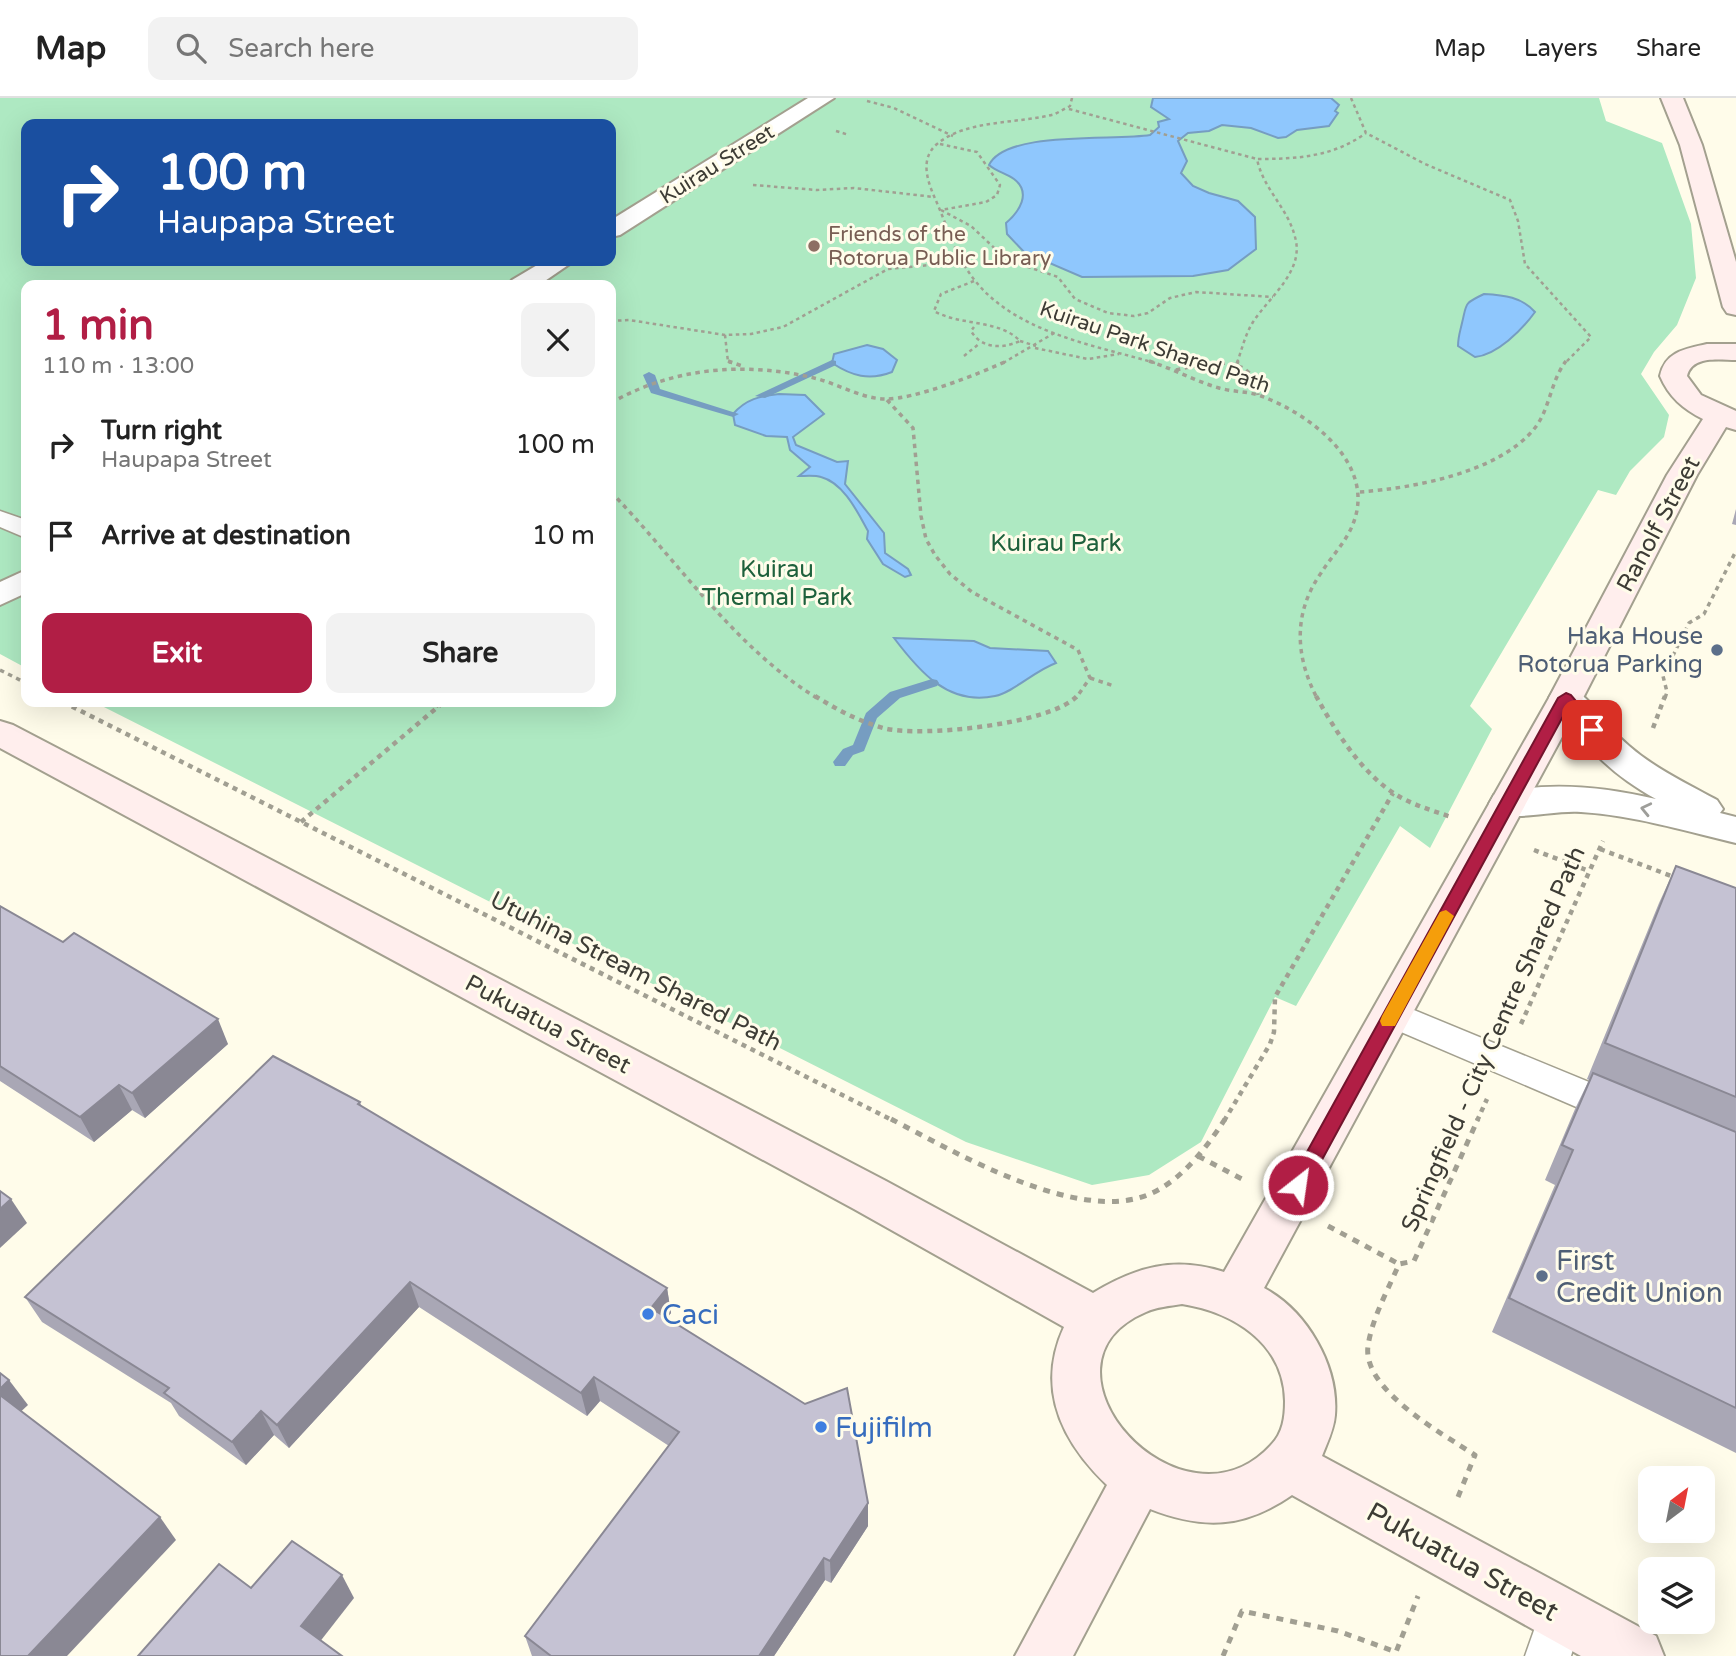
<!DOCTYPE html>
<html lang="en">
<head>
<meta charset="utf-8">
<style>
  :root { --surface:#fff; --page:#f2f2f2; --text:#222; --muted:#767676; --line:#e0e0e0; --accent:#b11e45 }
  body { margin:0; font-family:"Varela Round",sans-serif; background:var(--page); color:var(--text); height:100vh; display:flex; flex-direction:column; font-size:26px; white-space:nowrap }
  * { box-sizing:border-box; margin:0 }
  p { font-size:23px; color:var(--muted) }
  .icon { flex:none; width:38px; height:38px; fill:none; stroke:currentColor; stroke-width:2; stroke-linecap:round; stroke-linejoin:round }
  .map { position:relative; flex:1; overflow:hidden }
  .details { position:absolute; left:21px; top:182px; width:595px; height:427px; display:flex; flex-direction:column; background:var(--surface); border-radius:14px; box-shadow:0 7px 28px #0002 }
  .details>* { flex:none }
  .guide { position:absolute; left:21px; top:21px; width:595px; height:147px; border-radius:14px; box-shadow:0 7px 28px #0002; background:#1a4fa0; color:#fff; overflow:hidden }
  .needle { width:46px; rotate:32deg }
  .tools { position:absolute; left:1638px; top:1368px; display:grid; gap:14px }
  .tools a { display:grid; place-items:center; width:77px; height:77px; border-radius:14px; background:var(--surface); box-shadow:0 7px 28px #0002; font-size:35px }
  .pin { position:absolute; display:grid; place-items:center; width:60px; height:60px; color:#fff; margin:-30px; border-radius:14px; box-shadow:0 4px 10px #0006 }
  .me { position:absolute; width:77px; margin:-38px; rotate:30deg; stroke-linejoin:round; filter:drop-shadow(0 0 5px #0008) }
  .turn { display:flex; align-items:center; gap:24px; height:147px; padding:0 21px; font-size:32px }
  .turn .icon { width:91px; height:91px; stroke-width:2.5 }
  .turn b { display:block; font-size:49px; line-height:60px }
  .round { display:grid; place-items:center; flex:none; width:74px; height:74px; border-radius:14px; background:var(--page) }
  .overview { display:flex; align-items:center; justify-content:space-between; height:119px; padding:0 21px }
  h1 { font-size:42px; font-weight:700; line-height:52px; color:var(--accent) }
  .button { display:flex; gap:14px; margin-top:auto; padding:14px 21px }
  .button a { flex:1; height:80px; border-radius:14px; background:var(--accent); color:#fff; font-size:28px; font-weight:700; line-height:80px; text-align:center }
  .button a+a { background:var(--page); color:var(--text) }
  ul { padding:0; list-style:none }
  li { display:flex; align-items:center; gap:21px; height:91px; padding:0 21px }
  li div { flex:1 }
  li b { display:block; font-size:26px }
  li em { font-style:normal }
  header { display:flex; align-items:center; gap:42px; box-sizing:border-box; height:98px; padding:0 35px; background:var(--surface); border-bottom:2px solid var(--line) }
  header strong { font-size:33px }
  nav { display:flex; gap:38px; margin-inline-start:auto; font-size:24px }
  .search { width:490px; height:63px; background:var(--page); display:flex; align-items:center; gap:18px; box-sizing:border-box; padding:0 24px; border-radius:14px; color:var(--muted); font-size:26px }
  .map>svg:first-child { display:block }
  .green { fill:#aee9c2; fill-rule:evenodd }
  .water { fill:#8fc7fd; stroke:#769dc1; stroke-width:2 }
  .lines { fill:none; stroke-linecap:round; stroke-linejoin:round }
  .stream { fill:#769dc1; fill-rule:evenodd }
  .lane-casing { stroke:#a3a08f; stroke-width:3 }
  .street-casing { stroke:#a3a08f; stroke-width:4 }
  .secondary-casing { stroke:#a3a08f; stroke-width:4 }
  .path-far3 { stroke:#a19f92; stroke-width:2.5; stroke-dasharray:3.5 3.5; stroke-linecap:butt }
  .path-far2 { stroke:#a19f92; stroke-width:3.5; stroke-dasharray:4.5 4.5; stroke-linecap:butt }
  .path-far1 { stroke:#a19f92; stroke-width:4.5; stroke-dasharray:5 5; stroke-linecap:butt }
  .path { stroke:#a19f92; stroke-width:5; stroke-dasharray:7 7; stroke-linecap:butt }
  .lane { fill:#fff; fill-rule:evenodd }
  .street { fill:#fff; fill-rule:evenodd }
  .secondary { fill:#ffeeed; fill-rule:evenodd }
  .wall { fill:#a9a7b5 }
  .shaded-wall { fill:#8a8894 }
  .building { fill:#c5c2d3; stroke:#8a8894; stroke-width:2 }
  .oneway { stroke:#9e9e9a }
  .route { fill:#b11e45; stroke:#73142d; stroke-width:2 }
  .slow { fill:#f59e0b }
  .education-dot { fill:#8d6e63; stroke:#fffcea; stroke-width:2.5 }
  .service-dot { fill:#5c6f8a; stroke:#fffcea; stroke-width:2.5 }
  .shop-dot { fill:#3f7fe0; stroke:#fffcea; stroke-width:2.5 }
  .labels { text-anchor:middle; stroke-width:6; stroke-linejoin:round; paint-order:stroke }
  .far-street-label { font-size:21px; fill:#3d3c35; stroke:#fffcea }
  .far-education-label { font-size:21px; fill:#785e54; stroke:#fffcea; text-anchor:start }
  .street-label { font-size:24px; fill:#3d3c35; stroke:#fffcea }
  .park-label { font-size:24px; fill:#1e613c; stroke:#fffcea }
  .service-label { font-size:24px; fill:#4e5e75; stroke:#fffcea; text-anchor:end }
  .near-service-label { font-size:28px; fill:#4e5e75; stroke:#fffcea; text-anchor:start }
  .near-shop-label { font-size:28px; fill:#366cbe; stroke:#fffcea; text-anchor:start }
  .near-street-label { font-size:28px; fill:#3d3c35; stroke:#fffcea }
</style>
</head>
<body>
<header>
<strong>Map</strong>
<div class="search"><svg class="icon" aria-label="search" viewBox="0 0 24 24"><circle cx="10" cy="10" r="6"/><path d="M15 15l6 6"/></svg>Search here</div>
<nav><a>Map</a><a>Layers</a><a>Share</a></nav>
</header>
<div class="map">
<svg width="1736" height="1558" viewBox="0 0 1736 1558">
  <rect width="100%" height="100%" fill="#fffcea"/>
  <path class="green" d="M0 0H1599L1606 23 1662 45 1691 126 1696 180 1677 227 1654 254 1641 276 1669 317 1664 339 1630 373 1616 397 1598 392 1470 608 1492 631 1430 750 1400 728 1296 908 1275 899 1201 1044 1149 1077 1092 1087 966 1044 94 604H611V187H26V570L0 556ZM26 26H611V163H26Z"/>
  <g class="water">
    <path d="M1153 0H1331L1339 7 1335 13 1338 15 1329 28 1297 32 1286 39 1278 40 1251 30 1222 27 1209 33 1188 35 1178 43 1187 63 1181 75 1193 88 1209 95 1238 103 1255 119 1256 151 1228 172 1193 178 1082 179 1024 154 1007 136 1006 125C1019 114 1032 95 1014 81 1006 75 997 74 989 67 1006 32 1114 43 1150 37L1159 29 1158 24 1169 21 1151 9Z"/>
    <path d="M1484 196C1504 197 1522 199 1535 214 1522 232 1497 257 1475 259L1458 248C1458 239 1460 234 1462 225 1467 205 1463 206 1484 196Z"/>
    <path d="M867 247 883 251 897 262 892 274C869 283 852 278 832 265L834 256Z"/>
    <path d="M779 296 805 297 824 316 793 339 796 347 837 364 848 363 845 386 884 435 885 455 908 471 911 477 905 479 883 466 867 441 868 433C858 415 844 385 821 379 815 377 806 378 799 378L810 369 790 352 787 339 766 338 735 327 733 316C746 301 760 298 779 296Z"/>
    <path d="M894 540 974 543 990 550 1048 553 1056 565C1034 573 1014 594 995 598 948 608 919 573 894 540Z"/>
  </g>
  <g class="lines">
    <g class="stream">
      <polygon points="832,262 836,263 836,267 765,300 755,298"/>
      <polygon points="649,274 655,277 660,291 739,316 733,319 651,295 643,277"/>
      <polygon points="932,581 937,582 939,585 937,588 900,600 877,620 864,653 853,657 845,668 835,668 833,664 843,651 853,647 866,615 890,594"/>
    </g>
    <g class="lane-casing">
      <g id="lane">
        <polygon points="0,413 26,422 26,440 0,429"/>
        <polygon points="1392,903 1635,1003 1640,1013 1635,1023 1622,1028 1609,1023 1380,925 1375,916 1380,907"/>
        <polygon points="1561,1495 1577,1501 1583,1517 1571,1558 1525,1558 1545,1501"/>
      </g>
    </g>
    <g class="street-casing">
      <g id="street">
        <polygon points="808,0 834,0 620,137 611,139 611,122"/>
        <polygon points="544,163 574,163 539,187 508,187 512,182"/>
        <polygon points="26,472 26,495 0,507 0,484"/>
        <path d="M1566 589C1585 594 1596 613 1609 628 1639 663 1678 681 1717 702L1723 711 1720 715 1736 719V745C1685 733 1633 717 1581 714 1552 712 1522 723 1494 715L1489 706 1494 697C1546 682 1604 689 1656 701 1610 676 1586 648 1554 608L1549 600 1554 592Z"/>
      </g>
    </g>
    <g class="secondary-casing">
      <g id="secondary">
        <polygon points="1661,0 1683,0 1702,47 1736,164 1736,217 1727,215 1723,209 1680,47"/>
        <path d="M1707 246H1736V262C1719 262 1692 257 1687 278L1701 297 1736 313V332L1726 329 1697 377 1583 600 1264 1190C1307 1213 1339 1268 1335 1317 1334 1331 1327 1345 1322 1358L1656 1538 1664 1558H1581L1292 1397C1244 1430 1204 1432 1150 1411L1073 1558H1015L1107 1387C1061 1343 1036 1290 1064 1229L854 1111 0 650V623L13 627 886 1083 1093 1195C1136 1169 1174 1158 1224 1174L1549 600 1667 377 1703 321C1683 311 1669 299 1660 278 1665 254 1684 251 1707 246ZM1182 1206C1233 1214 1284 1245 1285 1303 1285 1319 1283 1335 1271 1347 1181 1445 1021 1267 1146 1214 1156 1209 1170 1208 1182 1206Z"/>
      </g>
    </g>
    <g class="path-far3">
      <path d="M1072 0 1070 8 1055 16C1019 26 967 21 937 46 918 62 929 87 937 105 947 128 954 152 968 173 1008 234 1091 246 1155 265"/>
      <polyline points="1351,0 1366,35 1425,66 1510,102 1518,123 1525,166 1591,239 1565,265"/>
      <polyline points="867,3 894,10 953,38"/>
      <polyline points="1069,11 1257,61"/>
      <polyline points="836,33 849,37"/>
      <polyline points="940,46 977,54 1000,87 997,97 986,104 941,112"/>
      <polyline points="753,87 817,92 854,90 934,99"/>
      <polyline points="941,112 971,128 1007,162 1058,179 1075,201 1108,215 1134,218 1148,215 1170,200 1196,194 1273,199"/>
      <path d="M974 183 941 196 934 213C960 228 999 221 1020 243 1002 251 982 251 971 233L974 229"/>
      <polyline points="611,223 629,222 725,237 751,236 783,229 888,171 962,164"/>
      <polyline points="725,237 728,264 732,265"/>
      <polyline points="1020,243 1036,248"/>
      <polyline points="1035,250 1088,261 1119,256"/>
      <polyline points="964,258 980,245"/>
      <polyline points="1003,265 1056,234"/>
      <path d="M1237 265C1242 251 1245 237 1253 224 1269 199 1305 173 1295 139 1288 110 1263 91 1257 61 1297 61 1333 59 1366 35"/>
    </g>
    <g class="path-far2">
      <polyline points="728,263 745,269"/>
      <path d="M1149 263C1173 271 1195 283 1219 290 1233 294 1247 293 1261 298 1310 316 1377 366 1353 426 1346 444 1331 459 1321 475 1293 515 1295 558 1317 600"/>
      <polyline points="1237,266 1238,263"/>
      <path d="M1176 272C1207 265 1254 253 1258 297"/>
      <polyline points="887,302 913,330 921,418 926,441 935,457 950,476 972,494 1078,552 1090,580 1076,600"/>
      <path d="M611 305C673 269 748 263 818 281 840 287 861 300 884 301 914 302 978 276 1007 263"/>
      <path d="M611 394C677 462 735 550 817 600"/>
      <path d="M1360 394C1413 390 1498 375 1534 331 1550 312 1550 284 1566 263"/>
      <polyline points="0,572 26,585"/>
      <polyline points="1090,580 1114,588"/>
      <polyline points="1665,600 1667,594 1663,578 1689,525 1704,516 1736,453"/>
    </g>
    <g class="path-far1">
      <path d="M815 598C836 611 858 623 883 630 920 640 1052 626 1077 598"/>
      <path d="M1316 598C1336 634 1363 678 1400 699 1416 708 1434 713 1451 719"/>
      <polyline points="63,604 894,1023"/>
      <polyline points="1653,630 1665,598"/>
      <polyline points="301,724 439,608 432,604"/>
      <polyline points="1600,751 1674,779"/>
      <polyline points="1534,752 1589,773"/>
      <polyline points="1521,926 1603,743"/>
      <polyline points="1224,1023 1270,946 1274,934 1275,899 1393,695"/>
      <polyline points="1477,1023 1487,1001"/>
    </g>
    <g class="path">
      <path d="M891 1021C955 1054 1078 1127 1150 1096 1182 1082 1207 1049 1225 1021"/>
      <polyline points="1198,1058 1244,1082"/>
      <polyline points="1328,1128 1399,1166"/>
      <path d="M1458 1399 1475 1357C1443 1336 1362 1292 1368 1248 1372 1220 1388 1192 1399 1166L1414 1163 1478 1021"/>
      <polyline points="1223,1558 1242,1513 1338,1533 1396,1554 1418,1498"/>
    </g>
    <use href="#lane" class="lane"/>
    <use href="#street" class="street"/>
    <use href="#secondary" class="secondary"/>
  </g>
  <g class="wall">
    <polygon points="1736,411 1736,427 1732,426"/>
    <polygon points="1676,768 1736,790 1736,1355 1492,1234 1555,1087 1545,1082 1575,1011 1589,982 1587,981 1659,805"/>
    <polygon points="0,808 228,946 145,1020 132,1012 94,1044 0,983"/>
    <polygon points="360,1004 362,1009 667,1190 671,1215 667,1220 868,1428 831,1485 825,1482 774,1558 532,1558 525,1538 669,1348 600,1303 587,1318 419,1209 289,1350 274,1337 246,1367 179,1318 171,1305 42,1224 25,1199"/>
  </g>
  <g class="shaded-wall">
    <polygon points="218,921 228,946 145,1020 132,995"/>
    <polygon points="119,987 132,1012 94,1044 80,1019"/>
    <polygon points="11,1101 27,1125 0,1150 0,1111"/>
    <polygon points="410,1184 419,1209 289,1350 277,1327"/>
    <polygon points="667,1190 671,1215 655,1235 651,1210"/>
    <polygon points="594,1279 600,1303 587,1318 581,1295"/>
    <polygon points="9,1282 28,1307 15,1319 0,1300 0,1291"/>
    <polygon points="261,1313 274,1337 246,1367 232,1344"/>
    <polygon points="868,1405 868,1428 831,1485 830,1463"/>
    <polygon points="160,1419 176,1442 67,1558 28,1558"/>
    <polygon points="824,1460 825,1482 774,1558 759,1558"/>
    <polygon points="342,1477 354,1500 315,1550 301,1528"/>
  </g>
  <g class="building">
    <polygon points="1676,768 1736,790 1736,999 1605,945"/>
    <polygon points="0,808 63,844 74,835 218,921 132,995 119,987 80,1019 0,968"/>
    <polygon points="273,958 360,1004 358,1006 667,1190 651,1210 805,1306 847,1290 868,1405 830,1463 824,1460 759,1558 551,1558 525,1538 679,1334 594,1279 581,1295 410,1184 277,1327 261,1313 232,1344 164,1295 169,1290 25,1199"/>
    <polygon points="1593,975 1736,1034 1736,1310 1509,1200 1573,1052 1562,1047"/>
    <polygon points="0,1093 11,1101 0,1111"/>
    <polygon points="0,1275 9,1282 0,1291"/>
    <polygon points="0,1297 160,1419 28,1558 0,1558"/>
    <polygon points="292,1443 342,1477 301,1528 342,1558 138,1558 219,1466 251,1490"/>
  </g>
  <defs><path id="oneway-chevron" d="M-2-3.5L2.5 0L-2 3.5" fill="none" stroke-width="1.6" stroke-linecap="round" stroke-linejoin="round" transform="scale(1.75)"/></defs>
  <use class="oneway" href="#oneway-chevron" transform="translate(1646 711) rotate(-167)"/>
  <polygon class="route" points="1566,595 1571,597 1600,632 1598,636 1587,636 1567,611 1305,1093 1292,1093 1289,1087 1292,1081 1558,600"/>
  <polygon class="slow" points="1446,812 1454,818 1395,928 1382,928 1380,923 1382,918 1440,814"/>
  <circle class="education-dot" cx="814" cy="148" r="7"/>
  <g class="service-dot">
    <circle cx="1717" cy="552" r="7"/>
    <circle cx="1542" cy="1178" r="7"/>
  </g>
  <g class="shop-dot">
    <circle cx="648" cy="1216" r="7"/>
    <circle cx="821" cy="1329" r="7"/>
  </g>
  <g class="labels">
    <g class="far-street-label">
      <text transform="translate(717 66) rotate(-32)" y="7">Kuirau Street</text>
      <text transform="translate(1155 249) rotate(19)" y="7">Kuirau Park Shared Path</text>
    </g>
    <g class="far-education-label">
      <text x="828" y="143">Friends of the<tspan x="828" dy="24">Rotorua Public Library</tspan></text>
    </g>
    <g class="street-label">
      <text transform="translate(1658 426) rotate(-62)" y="8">Ranolf Street</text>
      <text transform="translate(636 873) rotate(27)" y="8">Utuhina Stream Shared Path</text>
      <text transform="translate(548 926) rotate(28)" y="8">Pukuatua Street</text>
      <text transform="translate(1493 941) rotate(-66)" y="8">Springfield - City Centre Shared Path</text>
    </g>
    <g class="park-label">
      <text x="1056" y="453">Kuirau Park</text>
      <text x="777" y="479">Kuirau<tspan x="777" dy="28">Thermal Park</tspan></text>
    </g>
    <g class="service-label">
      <text x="1703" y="546">Haka House<tspan x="1703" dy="28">Rotorua Parking</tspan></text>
    </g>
    <g class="near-service-label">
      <text x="1556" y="1172">First<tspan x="1556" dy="32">Credit Union</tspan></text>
    </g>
    <g class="near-shop-label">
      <text x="662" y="1226">Caci</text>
      <text x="835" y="1339">Fujifilm</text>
    </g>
    <g class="near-street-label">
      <text transform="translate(1463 1463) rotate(29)" y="10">Pukuatua Street</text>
    </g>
  </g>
</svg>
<div class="tools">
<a><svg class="needle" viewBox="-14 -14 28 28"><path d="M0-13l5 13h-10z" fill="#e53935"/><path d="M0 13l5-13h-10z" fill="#767676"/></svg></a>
<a><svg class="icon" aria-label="layers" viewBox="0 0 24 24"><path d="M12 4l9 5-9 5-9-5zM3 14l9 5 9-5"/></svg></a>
</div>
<div class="pin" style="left:1592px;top:632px;background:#d93025"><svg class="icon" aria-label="arrive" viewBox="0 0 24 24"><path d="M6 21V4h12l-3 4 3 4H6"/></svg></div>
<svg class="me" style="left:1298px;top:1087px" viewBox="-20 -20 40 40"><circle r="17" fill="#b11e45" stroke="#fff" stroke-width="3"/><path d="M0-11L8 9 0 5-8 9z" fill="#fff"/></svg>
<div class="guide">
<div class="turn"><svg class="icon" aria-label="right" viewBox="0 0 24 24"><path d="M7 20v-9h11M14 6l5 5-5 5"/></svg><div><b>100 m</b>Haupapa Street</div></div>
</div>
<section class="details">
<div class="overview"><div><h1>1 min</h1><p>110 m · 13:00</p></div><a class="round"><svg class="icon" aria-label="close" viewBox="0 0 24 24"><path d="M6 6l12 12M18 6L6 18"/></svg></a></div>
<ul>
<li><svg class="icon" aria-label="right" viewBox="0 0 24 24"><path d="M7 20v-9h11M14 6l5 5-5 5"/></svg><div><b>Turn right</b><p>Haupapa Street</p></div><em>100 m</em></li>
<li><svg class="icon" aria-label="arrive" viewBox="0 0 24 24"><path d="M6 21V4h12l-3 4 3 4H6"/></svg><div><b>Arrive at destination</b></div><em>10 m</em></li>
</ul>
<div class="button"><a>Exit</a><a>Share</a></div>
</section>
</div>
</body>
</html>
